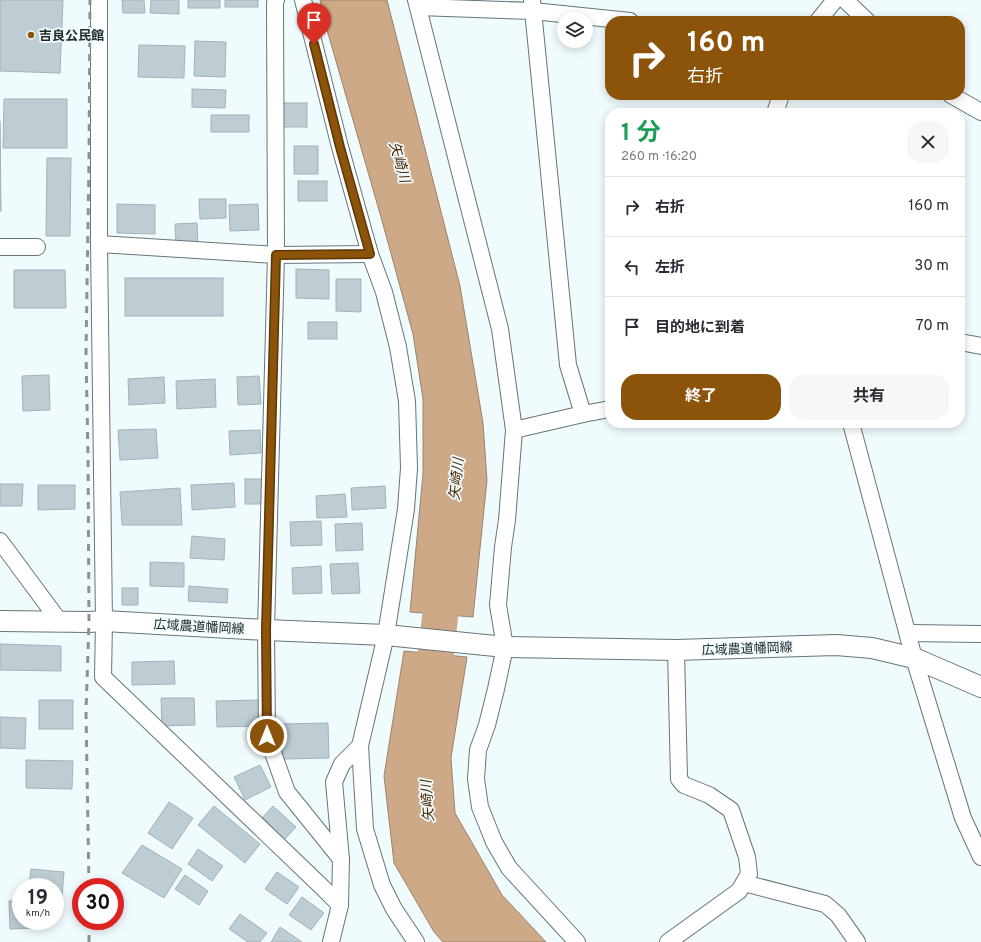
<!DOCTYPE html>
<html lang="ja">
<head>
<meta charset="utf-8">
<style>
  :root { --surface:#fff; --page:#f7f7f7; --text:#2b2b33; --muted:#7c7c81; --line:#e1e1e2; --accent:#8c530a }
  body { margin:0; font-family:Overpass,"Noto Sans JP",sans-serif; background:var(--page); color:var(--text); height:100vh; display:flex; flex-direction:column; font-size:15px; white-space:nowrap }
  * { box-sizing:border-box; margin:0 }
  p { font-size:13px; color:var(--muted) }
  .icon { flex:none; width:22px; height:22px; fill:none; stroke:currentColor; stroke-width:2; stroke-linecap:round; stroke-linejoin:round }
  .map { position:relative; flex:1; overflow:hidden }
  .side { position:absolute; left:605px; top:108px; width:360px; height:320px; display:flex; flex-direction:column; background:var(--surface); border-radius:16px; box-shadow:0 2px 10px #0003 }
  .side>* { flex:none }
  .hud { position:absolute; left:605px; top:16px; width:360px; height:84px; border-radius:16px; box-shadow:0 2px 10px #0003; background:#8c530a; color:#fff; overflow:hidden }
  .buttons { position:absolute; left:557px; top:12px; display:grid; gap:8px }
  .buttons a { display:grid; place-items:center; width:36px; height:36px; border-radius:50%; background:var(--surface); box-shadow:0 2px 10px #0003; font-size:20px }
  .speed { position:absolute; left:12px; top:878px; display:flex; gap:8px; font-size:20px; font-weight:700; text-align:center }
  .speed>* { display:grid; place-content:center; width:52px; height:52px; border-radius:50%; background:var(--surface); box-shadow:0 2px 10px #0003; line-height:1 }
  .speed small { font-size:10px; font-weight:400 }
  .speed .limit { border:6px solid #d22; background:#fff; color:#111 }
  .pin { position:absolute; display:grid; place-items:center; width:34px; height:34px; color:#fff; margin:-41px -17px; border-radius:50% 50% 50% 0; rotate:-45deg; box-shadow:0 0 4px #0007 }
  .pin .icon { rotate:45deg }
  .me { position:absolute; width:44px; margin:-22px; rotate:0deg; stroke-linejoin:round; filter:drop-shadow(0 0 3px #0008) }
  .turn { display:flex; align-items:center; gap:14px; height:84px; padding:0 16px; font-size:18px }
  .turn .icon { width:52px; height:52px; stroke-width:2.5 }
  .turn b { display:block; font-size:28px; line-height:34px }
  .round { display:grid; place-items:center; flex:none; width:42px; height:42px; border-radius:16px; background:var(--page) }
  .head { display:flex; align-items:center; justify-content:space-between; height:68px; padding:0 16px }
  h1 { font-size:24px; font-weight:700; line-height:30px; color:#1e9e55 }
  .button { display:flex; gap:8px; margin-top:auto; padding:8px 16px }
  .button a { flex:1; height:46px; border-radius:16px; background:var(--accent); color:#fff; font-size:16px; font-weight:700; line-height:46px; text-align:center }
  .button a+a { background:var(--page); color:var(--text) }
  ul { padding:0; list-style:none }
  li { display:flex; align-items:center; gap:12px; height:60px; padding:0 16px; border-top:1px solid var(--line) }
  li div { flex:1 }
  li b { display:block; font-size:15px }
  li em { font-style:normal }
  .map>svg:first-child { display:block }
  .water { fill:#cda988; stroke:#9b836d }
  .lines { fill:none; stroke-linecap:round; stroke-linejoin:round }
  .river { stroke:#cda988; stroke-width:36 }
  .building { fill:#bdcdd2; stroke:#a2b3b7 }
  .minor-casing { stroke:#667579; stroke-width:18 }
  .tertiary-casing { stroke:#667579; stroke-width:22 }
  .minor { stroke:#fff; stroke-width:16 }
  .tertiary { stroke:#fff; stroke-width:20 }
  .rail { stroke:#899294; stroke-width:3; stroke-dasharray:7 7; stroke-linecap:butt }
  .route-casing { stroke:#5b3606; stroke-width:10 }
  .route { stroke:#8c530a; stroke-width:7 }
  .poi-dot { fill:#8c530a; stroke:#f0fbfe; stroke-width:1.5 }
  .labels { text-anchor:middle; stroke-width:3.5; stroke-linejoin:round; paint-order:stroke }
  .poi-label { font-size:13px; font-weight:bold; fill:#252b2d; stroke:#f0fbfe; text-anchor:start }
  .street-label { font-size:13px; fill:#252b2d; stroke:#f0fbfe }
  .water-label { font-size:14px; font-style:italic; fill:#4a2700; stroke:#f0fbfe }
</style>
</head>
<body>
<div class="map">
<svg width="981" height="942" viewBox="0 0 981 942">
  <rect width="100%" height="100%" fill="#f0fbfe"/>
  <g class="water">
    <polygon points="320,0 387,0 460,286 483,423 487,480 473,617 410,612 423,474 423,399 413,334 381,217 325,23"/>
    <polygon points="404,651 467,657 451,758 455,813 502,895 546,942 443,942 434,932 394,863 384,776"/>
  </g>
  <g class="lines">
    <polyline class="river" points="430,703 446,566"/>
  </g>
  <g class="building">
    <polygon points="0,0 63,0 60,73 0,71"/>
    <polygon points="122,0 144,0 145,13 123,13"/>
    <polygon points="151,0 179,0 179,14 150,13"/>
    <rect x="188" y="0" width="32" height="8"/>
    <rect x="225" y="0" width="33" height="7"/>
    <polygon points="195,41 226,42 225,77 194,76"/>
    <polygon points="139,45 185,46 184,78 138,77"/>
    <polygon points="192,89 226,90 225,108 192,107"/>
    <polygon points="4,99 67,99 67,148 3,148"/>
    <rect x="281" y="103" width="26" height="24"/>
    <rect x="211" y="115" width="38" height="17"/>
    <polygon points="0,121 1,211 0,211"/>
    <rect x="294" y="146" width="24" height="28"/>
    <polygon points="47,158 71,158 70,236 46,236"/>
    <rect x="298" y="181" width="29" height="20"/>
    <polygon points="199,199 226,199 226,218 200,219"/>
    <polygon points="117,204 155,205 155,234 117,233"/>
    <polygon points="258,204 259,230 230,231 229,205"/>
    <polygon points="197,223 198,246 176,246 175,224"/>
    <polygon points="296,269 329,270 329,299 296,298"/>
    <polygon points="14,270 65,270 66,308 14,308"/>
    <rect x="125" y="278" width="98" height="38"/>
    <polygon points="336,279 361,279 361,312 336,311"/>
    <rect x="308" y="322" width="29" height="17"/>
    <polygon points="49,375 50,410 23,411 22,376"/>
    <polygon points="259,376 261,404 238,405 237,377"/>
    <polygon points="164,377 165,403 129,405 128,379"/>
    <polygon points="215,379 216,407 177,409 176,381"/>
    <polygon points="156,429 158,458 120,460 118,430"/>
    <polygon points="260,430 261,453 230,455 229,431"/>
    <rect x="245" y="479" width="19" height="25"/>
    <polygon points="234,483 235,507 192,510 191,485"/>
    <polygon points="0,484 23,484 22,506 0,506"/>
    <polygon points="38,485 75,485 75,509 38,510"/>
    <polygon points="385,486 386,508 352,510 351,488"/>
    <polygon points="180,488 182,525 122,525 120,492"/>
    <polygon points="345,494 347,517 317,518 316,496"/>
    <polygon points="321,521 322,545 291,546 290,522"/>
    <polygon points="362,523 363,550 336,551 335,524"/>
    <polygon points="192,536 225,539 224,560 190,558"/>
    <polygon points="150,562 184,563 184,587 150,586"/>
    <polygon points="358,563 360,593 332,594 330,564"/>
    <polygon points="321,566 322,593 293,594 292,568"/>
    <polygon points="189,586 228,589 227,603 188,601"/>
    <rect x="122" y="588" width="16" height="17"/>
    <polygon points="0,644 61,646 61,671 0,670"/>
    <polygon points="174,661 175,684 132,685 132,662"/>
    <polygon points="161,698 194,698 195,725 162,726"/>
    <rect x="39" y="700" width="34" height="29"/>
    <polygon points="259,700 260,726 217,727 216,701"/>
    <polygon points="0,717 26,718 25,749 0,748"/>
    <polygon points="328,723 329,758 283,759 282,724"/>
    <polygon points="26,760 73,761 72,789 26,788"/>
    <polygon points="260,765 271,787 245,800 234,777"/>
    <polygon points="169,802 193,818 172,849 148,833"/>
    <polygon points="214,806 260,844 245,863 198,825"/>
    <polygon points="273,806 296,827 284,840 261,819"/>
    <polygon points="142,845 182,869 164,898 122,873"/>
    <polygon points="198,849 223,866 212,881 188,864"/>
    <polygon points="31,869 64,872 62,896 55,895 55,887 29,887"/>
    <polygon points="277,872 299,887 287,904 265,889"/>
    <polygon points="185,875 208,891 199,905 175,889"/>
    <polygon points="302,897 324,913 311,930 289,915"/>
    <polygon points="21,900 21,921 38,921 38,928 10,929 9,901"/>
    <polygon points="240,914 267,933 260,942 248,942 229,929"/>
    <polygon points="280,927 302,942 271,942"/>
  </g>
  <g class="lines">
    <g class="minor-casing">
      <g id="minor">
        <polyline points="99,0 99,244 104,621 103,677 322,887 340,905"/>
        <polyline points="276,0 275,3 276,255 266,630 267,736 287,792 341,859"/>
        <polyline points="303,0 340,147 370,254 384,292 398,347 407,401 409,468 406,509 386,635 360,746 365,829 382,885 394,909 416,942"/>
        <polyline points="416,0 500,329 514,430 507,520 503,547 498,605 505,647 496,689 487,725 478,750 476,779 480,807 494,842 509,868 577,942"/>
        <polyline points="532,0 568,365 583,414"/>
        <polyline points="845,0 867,21"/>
        <polyline points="418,7 533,11 630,21"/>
        <polyline points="818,21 835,0"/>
        <polyline points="951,95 981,112"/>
        <polyline points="775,113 781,95"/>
        <polyline points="99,244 276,255 370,254"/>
        <polyline points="0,247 37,247"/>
        <polyline points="960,342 981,346"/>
        <polyline points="851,423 914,658 963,818 981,857"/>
        <polyline points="514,430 583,414 610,409"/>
        <polyline points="0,541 60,622"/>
        <polyline points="908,633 981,634"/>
        <polyline points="744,883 825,904 838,915 857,942"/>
        <polyline points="331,942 340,905 341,859 334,782 342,764 360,746"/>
        <polyline points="668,942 739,891 749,874 747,857 731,810 709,795 684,785 679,779 676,650"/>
      </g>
    </g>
    <g class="tertiary-casing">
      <polyline id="tertiary" points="0,621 89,622 104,621 266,630 386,635 505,647 676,650 836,645 872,648 914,658 981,687"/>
    </g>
    <use href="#minor" class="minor"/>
    <use href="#tertiary" class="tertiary"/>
    <g class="rail">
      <polyline points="89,887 86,711 89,622 88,456 86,353 89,159 90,0"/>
      <polyline points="89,921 89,942"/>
    </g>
  </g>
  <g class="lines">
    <g class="route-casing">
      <polyline id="route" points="267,736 266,630 276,255 370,254 340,147 314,44"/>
    </g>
    <use href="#route" class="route"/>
  </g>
  <circle class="poi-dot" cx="31" cy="35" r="4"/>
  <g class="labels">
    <g class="poi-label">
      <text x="39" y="40">吉良公民館</text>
    </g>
    <g class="street-label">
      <text transform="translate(199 626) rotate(3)" y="5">広域農道幡岡線</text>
      <text transform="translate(747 648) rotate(-2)" y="5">広域農道幡岡線</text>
    </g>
    <g class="water-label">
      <text transform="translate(400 162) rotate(74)" y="5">矢崎川</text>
      <text transform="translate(456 479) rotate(-84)" y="5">矢崎川</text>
      <text transform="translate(427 801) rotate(-94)" y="5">矢崎川</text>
    </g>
  </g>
</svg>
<div class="buttons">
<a><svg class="icon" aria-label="layers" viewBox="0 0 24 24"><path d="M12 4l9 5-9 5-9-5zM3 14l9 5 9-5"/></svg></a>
</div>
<div class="speed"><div>19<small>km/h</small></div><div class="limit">30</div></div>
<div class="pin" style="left:314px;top:44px;background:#d93025"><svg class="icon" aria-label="arrive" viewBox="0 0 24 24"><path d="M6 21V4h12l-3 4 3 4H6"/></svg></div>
<svg class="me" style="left:267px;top:736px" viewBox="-20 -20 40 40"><circle r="17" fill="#8c530a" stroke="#fff" stroke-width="3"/><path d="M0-11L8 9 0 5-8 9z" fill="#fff"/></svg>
<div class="hud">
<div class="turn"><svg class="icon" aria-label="right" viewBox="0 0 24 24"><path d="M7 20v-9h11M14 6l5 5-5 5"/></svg><div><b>160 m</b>右折</div></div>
</div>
<section class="side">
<div class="head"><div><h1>1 分</h1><p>260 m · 16:20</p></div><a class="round"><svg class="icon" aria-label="close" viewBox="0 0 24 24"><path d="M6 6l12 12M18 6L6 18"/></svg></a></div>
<ul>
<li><svg class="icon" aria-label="right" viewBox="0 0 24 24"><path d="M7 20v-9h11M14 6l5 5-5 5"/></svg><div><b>右折</b></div><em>160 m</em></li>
<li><svg class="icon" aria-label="left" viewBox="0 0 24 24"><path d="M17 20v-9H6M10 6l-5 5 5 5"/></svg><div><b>左折</b></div><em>30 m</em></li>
<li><svg class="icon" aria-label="arrive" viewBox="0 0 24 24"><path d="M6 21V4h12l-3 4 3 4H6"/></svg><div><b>目的地に到着</b></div><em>70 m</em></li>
</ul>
<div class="button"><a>終了</a><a>共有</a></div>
</section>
</div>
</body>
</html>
